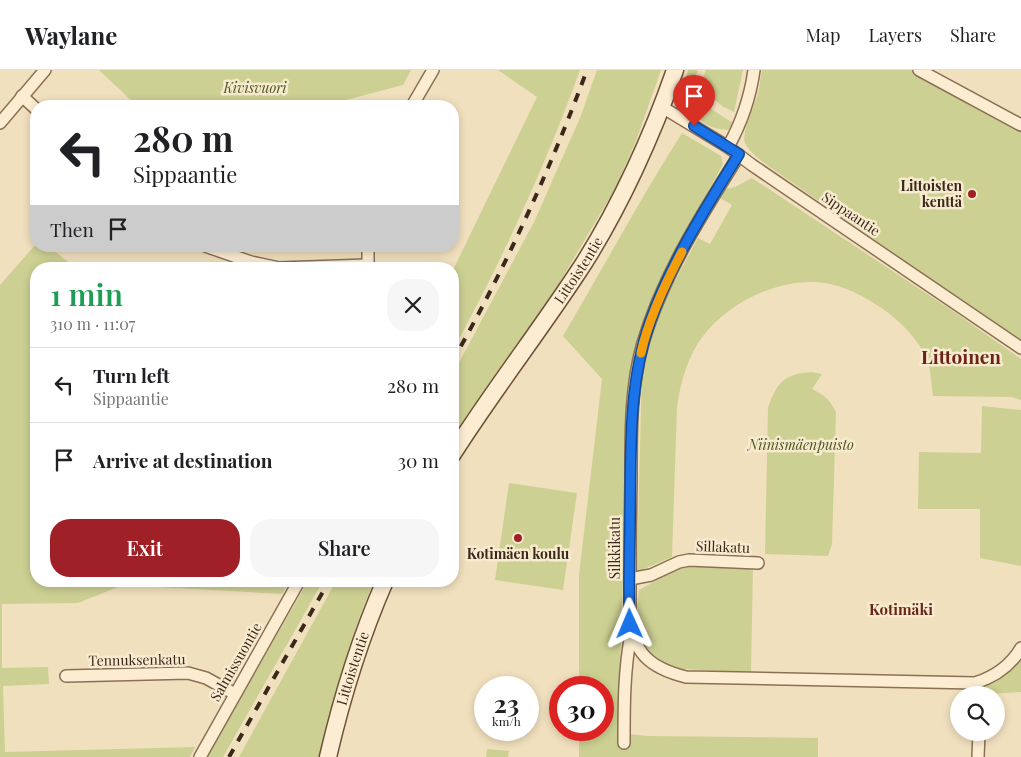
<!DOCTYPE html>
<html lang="en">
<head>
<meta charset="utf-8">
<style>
  :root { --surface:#fff; --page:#f6f6f6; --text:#202124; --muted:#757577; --line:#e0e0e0; --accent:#a02027 }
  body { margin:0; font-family:"Playfair Display",serif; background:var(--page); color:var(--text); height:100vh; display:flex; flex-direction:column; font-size:19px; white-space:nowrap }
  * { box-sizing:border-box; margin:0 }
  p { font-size:16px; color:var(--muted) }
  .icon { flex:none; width:28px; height:28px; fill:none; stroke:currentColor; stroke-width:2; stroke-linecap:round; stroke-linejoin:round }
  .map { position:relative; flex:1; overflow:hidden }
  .sheet { position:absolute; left:30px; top:192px; width:429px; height:325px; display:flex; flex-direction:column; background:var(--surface); border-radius:20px; box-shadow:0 2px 8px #0003 }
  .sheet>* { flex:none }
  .hud { position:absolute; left:30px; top:30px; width:429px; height:152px; border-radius:20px; box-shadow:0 2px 8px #0003; background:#fff; color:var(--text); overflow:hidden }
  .controls { position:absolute; left:950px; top:616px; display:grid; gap:10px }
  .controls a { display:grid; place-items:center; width:55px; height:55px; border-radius:50%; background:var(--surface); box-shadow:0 2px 8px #0003; font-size:25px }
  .speed { position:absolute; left:474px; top:606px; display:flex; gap:10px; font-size:25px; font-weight:700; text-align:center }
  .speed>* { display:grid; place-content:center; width:65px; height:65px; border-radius:50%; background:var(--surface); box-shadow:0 2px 8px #0003; line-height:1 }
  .speed small { font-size:12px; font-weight:400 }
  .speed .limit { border:8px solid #d22; background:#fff; color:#111 }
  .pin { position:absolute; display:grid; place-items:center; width:42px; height:42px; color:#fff; margin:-51px -21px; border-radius:50% 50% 50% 0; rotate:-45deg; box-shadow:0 0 5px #0007 }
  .pin .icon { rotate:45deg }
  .me { position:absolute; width:55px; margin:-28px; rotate:359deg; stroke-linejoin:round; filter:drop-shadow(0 0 4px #0008) }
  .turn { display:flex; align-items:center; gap:18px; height:105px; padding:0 20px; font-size:22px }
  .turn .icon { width:65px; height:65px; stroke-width:2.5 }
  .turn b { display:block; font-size:35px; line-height:42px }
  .then { display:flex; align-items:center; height:48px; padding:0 20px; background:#0003; gap:10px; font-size:19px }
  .round { display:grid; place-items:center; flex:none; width:52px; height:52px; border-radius:20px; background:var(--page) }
  .headline { display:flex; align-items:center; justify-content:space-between; height:85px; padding:0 20px }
  h1 { font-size:30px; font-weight:600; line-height:38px; color:#1e9e55 }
  .button { display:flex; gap:10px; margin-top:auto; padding:10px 20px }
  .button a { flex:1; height:58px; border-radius:20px; background:var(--accent); color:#fff; font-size:20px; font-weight:600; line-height:58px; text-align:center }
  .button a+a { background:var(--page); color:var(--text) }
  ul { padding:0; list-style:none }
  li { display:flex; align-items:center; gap:15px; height:75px; padding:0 20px; border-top:1px solid var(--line) }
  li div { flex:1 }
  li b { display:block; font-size:19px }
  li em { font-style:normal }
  header { display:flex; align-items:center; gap:30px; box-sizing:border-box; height:70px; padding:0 25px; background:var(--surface); border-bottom:1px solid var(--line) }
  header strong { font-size:24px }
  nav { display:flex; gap:28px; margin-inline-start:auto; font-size:18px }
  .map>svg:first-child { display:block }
  .green { fill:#ccd092 }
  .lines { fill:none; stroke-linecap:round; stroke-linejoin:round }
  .street-casing { stroke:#8c7055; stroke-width:14 }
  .secondary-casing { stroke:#6d5139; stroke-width:19 }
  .street { stroke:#fcedd2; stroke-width:11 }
  .secondary { stroke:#fcedd2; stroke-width:16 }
  .rail { stroke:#3a291b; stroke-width:4; stroke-dasharray:9 9; stroke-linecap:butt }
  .route-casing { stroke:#114b97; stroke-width:12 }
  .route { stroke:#1a73e8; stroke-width:9 }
  .slow { stroke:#f59e0b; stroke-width:9 }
  .poi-dot { fill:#a02027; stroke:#f8eacf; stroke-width:2 }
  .labels { text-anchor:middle; stroke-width:5; stroke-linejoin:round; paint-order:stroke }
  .park-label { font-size:14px; font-style:italic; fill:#4c5820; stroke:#f8eacf }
  .poi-label { font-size:14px; font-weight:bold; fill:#3a291b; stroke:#f8eacf; text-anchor:end }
  .street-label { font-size:14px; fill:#3a291b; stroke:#f8eacf }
  .neighbourhood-label { font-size:15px; font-weight:bold; fill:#6a2517; stroke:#f8eacf }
  .district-label { font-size:19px; font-weight:bold; fill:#6a2517; stroke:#f8eacf }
</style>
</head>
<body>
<header>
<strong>Waylane</strong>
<nav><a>Map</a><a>Layers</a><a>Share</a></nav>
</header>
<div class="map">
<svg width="1021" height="687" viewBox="0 0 1021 687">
  <rect width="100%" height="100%" fill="#f1e0be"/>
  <g class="green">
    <polygon points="99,0 411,0 403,15 323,36 210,36 202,33 200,36 137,36"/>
    <path d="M498 0H580C545 97 502 190 453 280V200L537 27Z"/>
    <polygon points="597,0 661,0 636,71 615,119 539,247 453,368 453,304 534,152 580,48"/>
    <polygon points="688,0 698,0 686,30 684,15"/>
    <polygon points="706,0 743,0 734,42 722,36 700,17"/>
    <path d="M762 0H912L1021 59V272L777 102C766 94 751 85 745 73 741 63 755 35 758 23 760 16 760 8 762 0Z"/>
    <path d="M697 30 733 53 728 60C708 58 704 55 692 41Z"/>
    <path d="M682 63 721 86 723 94 680 173 633 292 627 328 625 370 626 413 618 663 647 666 818 668V687H579V660H602V618L579 617V505L602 309 563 266C603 198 640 129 682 63Z"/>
    <path d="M752 108 953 241 1021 289V330L1011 327 933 326C931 312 931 297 925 285 914 264 895 246 875 234 857 222 837 213 815 212 774 210 728 234 703 266 688 285 680 314 677 337L672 487 637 502 642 294 663 233 698 168 710 174 732 135 720 128 726 119 735 117Z"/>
    <polygon points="36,174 36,176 48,176 77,199 36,199 36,511 290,511 282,524 123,515 78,533 2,534 2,598 48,597 49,614 3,616 5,682 195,677 190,687 0,687 0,215"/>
    <path d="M812 302 822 304 812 319C824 325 830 330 836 342L832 474 828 486 765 484 768 338C777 312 784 304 812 302Z"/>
    <polygon points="982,336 1021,340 1021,496 980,488 980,439 918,439 919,382 981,383"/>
    <polygon points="509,413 577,423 563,520 495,510"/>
    <polygon points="753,496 751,603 668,598 647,584 636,554 639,520 680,497"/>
    <polygon points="308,511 323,511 223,687 207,687"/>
    <path d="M336 511H374C349 567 335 628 319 687H239Z"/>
    <polygon points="1021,586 1021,622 986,624 985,615"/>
    <polygon points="487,679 509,681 508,687 486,687"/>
  </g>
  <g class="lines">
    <g class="street-casing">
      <g id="street">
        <polyline points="919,0 1021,55"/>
        <polyline points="22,26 36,39"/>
        <polyline points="412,36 433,0"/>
        <polyline points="662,37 728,77 752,95 1021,278"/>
        <polyline points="0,53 45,0"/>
        <path d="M728 77C742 52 750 29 754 0"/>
        <path d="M739 85C702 144 663 205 643 273 630 318 631 366 631 412 630 456 630 500 630 544 632 583 650 598 686 607L975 613C994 607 1011 595 1021 578"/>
        <polyline points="205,176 251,192 279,198 367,195"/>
        <polyline points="368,199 368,176"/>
        <polyline points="630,509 651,505 679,492 689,490 758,493"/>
        <polyline points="66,606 188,603 206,608 235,624"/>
        <path d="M624 673C624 636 624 600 631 564"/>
        <polyline points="200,687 299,511"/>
        <polyline points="978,687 979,662"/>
      </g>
    </g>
    <g class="secondary-casing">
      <g id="secondary">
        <path id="s1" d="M452 385C494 319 542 258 584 193 620 136 653 64 675 0"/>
        <path id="s2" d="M328 687C342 627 360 568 385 511"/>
      </g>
    </g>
    <use href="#street" class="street"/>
    <use href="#secondary" class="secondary"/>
    <g class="rail">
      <path d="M452 292C505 199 550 100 587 0"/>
      <polyline points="229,687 329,511"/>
    </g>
  </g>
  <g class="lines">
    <g class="route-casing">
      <path id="route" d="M630 554C628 518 630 482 630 447 631 382 628 314 650 252 671 192 706 138 739 84L694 56"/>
    </g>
    <use href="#route" class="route"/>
    <path class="slow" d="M641 283C649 248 665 214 682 182"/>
  </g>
  <g class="poi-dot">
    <circle cx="972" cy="124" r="5"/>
    <circle cx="518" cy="468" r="5"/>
  </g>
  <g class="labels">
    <g class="park-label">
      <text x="255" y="23">Kivisvuori</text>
      <text x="801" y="380">Niinismäenpuisto</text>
    </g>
    <g class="poi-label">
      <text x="962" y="121">Littoisten<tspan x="962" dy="16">kenttä</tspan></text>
      <text x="518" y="489" text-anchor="middle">Kotimäen koulu</text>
    </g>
    <g class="street-label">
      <text transform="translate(851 144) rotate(34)" y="5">Sippaantie</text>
      <text dy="5" stroke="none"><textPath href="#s1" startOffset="224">Littoistentie</textPath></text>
      <text transform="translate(723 477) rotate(2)" y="5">Sillakatu</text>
      <text transform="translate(615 478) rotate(-90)" y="5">Silkkikatu</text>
      <text transform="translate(137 590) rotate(-1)" y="5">Tennuksenkatu</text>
      <text transform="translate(236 592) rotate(-60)" y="5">Salmissuontie</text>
      <text dy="5" stroke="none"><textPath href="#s2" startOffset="92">Littoistentie</textPath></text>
    </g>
    <g class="neighbourhood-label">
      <text x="901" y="545">Kotimäki</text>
    </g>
    <g class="district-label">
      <text x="961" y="294">Littoinen</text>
    </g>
  </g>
</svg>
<div class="controls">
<a><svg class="icon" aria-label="search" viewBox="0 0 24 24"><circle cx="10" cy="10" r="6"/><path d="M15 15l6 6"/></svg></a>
</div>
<div class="speed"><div>23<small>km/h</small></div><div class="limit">30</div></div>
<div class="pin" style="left:694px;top:56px;background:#d93025"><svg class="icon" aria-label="arrive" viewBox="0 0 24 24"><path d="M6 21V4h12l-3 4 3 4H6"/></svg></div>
<svg class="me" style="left:630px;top:554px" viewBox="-20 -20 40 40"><path d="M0-17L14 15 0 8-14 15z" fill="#1a73e8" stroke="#fff" stroke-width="4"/></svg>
<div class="hud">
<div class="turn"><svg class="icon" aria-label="left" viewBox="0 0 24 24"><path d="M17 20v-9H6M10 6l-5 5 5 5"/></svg><div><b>280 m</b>Sippaantie</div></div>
<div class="then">Then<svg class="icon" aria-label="arrive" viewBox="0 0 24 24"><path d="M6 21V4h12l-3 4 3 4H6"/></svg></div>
</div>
<section class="sheet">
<div class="headline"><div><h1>1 min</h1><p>310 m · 11:07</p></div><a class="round"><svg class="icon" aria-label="close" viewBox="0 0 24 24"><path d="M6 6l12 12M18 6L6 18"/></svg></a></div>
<ul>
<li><svg class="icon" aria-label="left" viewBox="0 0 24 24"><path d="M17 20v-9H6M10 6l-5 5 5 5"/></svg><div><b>Turn left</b><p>Sippaantie</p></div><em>280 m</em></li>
<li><svg class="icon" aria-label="arrive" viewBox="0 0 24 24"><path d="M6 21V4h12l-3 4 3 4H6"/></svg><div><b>Arrive at destination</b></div><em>30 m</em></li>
</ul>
<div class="button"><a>Exit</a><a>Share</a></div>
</section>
</div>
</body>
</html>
